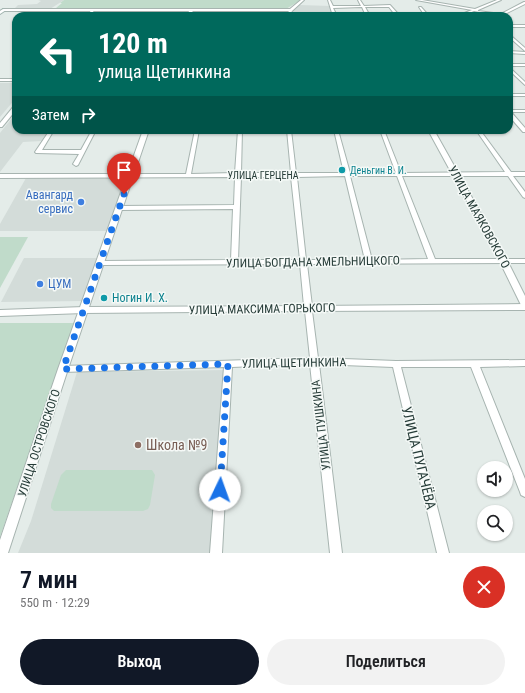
<!DOCTYPE html>
<html lang="ru">
<head>
<meta charset="utf-8">
<style>
  :root { --surface:#fff; --page:#f2f2f2; --text:#202124; --muted:#757577; --accent:#111827 }
  body { margin:0; font-family:"Roboto Condensed",sans-serif; background:var(--page); color:var(--text); height:100vh; display:flex; flex-direction:column; font-size:15px; white-space:nowrap }
  * { box-sizing:border-box; margin:0 }
  p { font-size:13px; color:var(--muted) }
  .icon { flex:none; width:22px; height:22px; fill:none; stroke:currentColor; stroke-width:2; stroke-linecap:round; stroke-linejoin:round }
  .map { position:relative; height:553px; overflow:hidden }
  .details { display:flex; flex-direction:column; background:var(--surface); flex:1 }
  .details>* { flex:none }
  .hud { position:absolute; left:12px; top:12px; width:501px; height:122px; border-radius:12px; box-shadow:0 1px 3px #0004; background:#00695c; color:#fff; overflow:hidden }
  .controls { position:absolute; left:477px; top:461px; display:grid; gap:8px }
  .controls a { display:grid; place-items:center; width:36px; height:36px; border-radius:50%; background:var(--surface); box-shadow:0 1px 3px #0004; font-size:20px }
  .pin { position:absolute; display:grid; place-items:center; width:34px; height:34px; color:#fff; margin:-41px -17px; border-radius:50% 50% 50% 0; rotate:-45deg; box-shadow:0 0 4px #0007 }
  .pin .icon { rotate:45deg }
  .me { position:absolute; width:44px; margin:-22px; rotate:3deg; stroke-linejoin:round; filter:drop-shadow(0 0 3px #0008) }
  .turn { display:flex; align-items:center; gap:14px; height:84px; padding:0 20px; font-size:18px }
  .turn .icon { width:52px; height:52px; stroke-width:2.5 }
  .turn b { display:block; font-size:28px; line-height:34px }
  .then { display:flex; align-items:center; height:38px; padding:0 20px; background:#0003; gap:8px; font-size:15px }
  .round { display:grid; place-items:center; flex:none; width:42px; height:42px; border-radius:21px; background:var(--page) }
  .summary { display:flex; align-items:center; justify-content:space-between; height:68px; padding:0 20px }
  h1 { font-size:24px; font-weight:600; line-height:30px; color:var(--accent) }
  .button { display:flex; gap:8px; margin-top:auto; padding:8px 20px }
  .button a { flex:1; height:46px; border-radius:24px; background:var(--accent); color:#fff; font-size:16px; font-weight:600; line-height:46px; text-align:center }
  .button a+a { background:var(--page); color:var(--text) }
  .map>svg:first-child { display:block }
  .built { fill:#d3dcd9 }
  .green { fill:#c0dbca }
  .lines { fill:none; stroke-linecap:round; stroke-linejoin:round }
  .minor-casing { stroke:#a7b4b0; stroke-width:2 }
  .tertiary-casing { stroke:#a7b4b0; stroke-width:2 }
  .secondary-casing { stroke:#a1b4af; stroke-width:2 }
  .minor { fill:#fff; fill-rule:evenodd }
  .tertiary { fill:#fff; fill-rule:evenodd }
  .secondary { fill:#fff; fill-rule:evenodd }
  .route { stroke:#1a73e8; stroke-width:7; stroke-dasharray:0 12.6 }
  .culture-dot { fill:#0f9aa8; stroke:#f5f9f7; stroke-width:1.5 }
  .shop-dot { fill:#3f7fe0; stroke:#f5f9f7; stroke-width:1.5 }
  .education-dot { fill:#8d6e63; stroke:#f5f9f7; stroke-width:1.5 }
  .labels { text-anchor:middle; stroke-width:3; stroke-linejoin:round; paint-order:stroke }
  .far-culture-label { font-size:10px; fill:#0d838f; stroke:#f5f9f7; text-anchor:start }
  .far-street-label { font-size:10px; fill:#263c38; stroke:#f5f9f7 }
  .shop-label { font-size:12px; fill:#366cbe; stroke:#f5f9f7; text-anchor:end }
  .street-label { font-size:12px; fill:#263c38; stroke:#f5f9f7 }
  .culture-label { font-size:12px; fill:#0d838f; stroke:#f5f9f7; text-anchor:start }
  .near-education-label { font-size:14px; fill:#785e54; stroke:#f5f9f7; text-anchor:start }
  .near-street-label { font-size:14px; fill:#263c38; stroke:#f5f9f7 }
</style>
</head>
<body>
<div class="map">
<svg width="525" height="553" viewBox="0 0 525 553">
  <rect width="100%" height="100%" fill="#e4ece9"/>
  <g class="built">
    <polygon points="38,0 64,0 50,9 14,9 18,5 37,4 41,1"/>
    <polygon points="299,5 331,6 335,16 288,16"/>
    <polygon points="0,83 16,83 16,98 0,117"/>
    <polygon points="16,113 16,130 49,130 42,141 23,142 0,172 0,133"/>
    <polygon points="126,177 107,231 0,231 0,224 26,178"/>
    <polygon points="24,258 98,258 83,301 1,302"/>
    <polygon points="226,370 214,553 18,553 31,521 77,372"/>
  </g>
  <g class="green">
    <polygon points="64,0 301,0 286,9 56,8 62,3 60,3"/>
    <polygon points="0,237 28,237 0,288"/>
    <polygon points="0,323 74,323 0,537"/>
    <polygon points="66,470 152,470 155,475 150,505 148,509 143,511 54,511 51,508 51,504 61,475"/>
  </g>
  <g class="lines">
    <g class="minor-casing">
      <g id="minor">
        <polygon points="301,0 304,0 292,11 289,16 285,16 289,11 191,11 190,10 191,9 290,9"/>
        <polygon points="328,0 330,0 333,6 361,6 358,0 360,0 364,6 390,5 400,16 396,16 389,7 365,7 370,16 366,16 362,7 333,8 337,16 333,16"/>
        <polygon points="416,0 422,0 475,9 497,0 501,0 478,10 478,11 501,14 524,2 525,2 525,4 501,16 474,11 462,16 457,16 472,10"/>
        <polygon points="419,7 421,7 429,16 425,16"/>
        <polygon points="92,9 94,10 91,16 87,16"/>
        <rect x="509" y="25" width="16" height="2"/>
        <polygon points="509,34 525,48 525,51 509,37"/>
        <polygon points="509,51 525,52 525,54 509,53"/>
        <rect x="509" y="64" width="16" height="2"/>
        <polygon points="509,67 525,82 525,85 509,70"/>
        <rect x="509" y="94" width="16" height="2"/>
        <polygon points="14,106 16,106 16,110 2,127 0,127 0,123"/>
        <polygon points="509,110 525,110 525,112 511,112 525,128 525,132 523,132 509,116"/>
        <polygon points="50,130 54,130 42,150 81,150 92,130 96,130 78,165 76,166 73,164 79,154 36,153 35,152"/>
        <path d="M195 130H199L191 174 235 173 238 130H242L241 173H291L287 130H291L296 173H344L334 130H338L350 173H396L380 130H384L401 173 505 172 476 130H480L511 172H525V176H513L525 192V198L523 197 508 176H402L435 259H525V263L307 264 312 306 525 304V310L312 311 318 358 396 361 525 360V366L480 367 525 479V497L521 495 520 492 471 367H401L449 553H437L393 367 319 364 342 553H330L310 364 232 367 222 553H210L224 367 63 372 60 371 59 369 60 367 63 366 310 358 305 311 84 313 0 316V310L84 307 304 306 300 264 101 265 98 263 101 261 231 260 233 209 120 210 117 208 120 206 234 205 235 177 0 178V174H186ZM345 176 365 260H306L297 177ZM350 176H397L428 259 372 260ZM241 177H291L300 260H238Z"/>
      </g>
    </g>
    <g class="tertiary-casing">
      <g id="tertiary">
        <polygon points="3,9 191,9 193,10 191,16 187,16 189,11 4,11"/>
        <rect x="0" y="79" width="16" height="2"/>
        <polygon points="143,130 149,130 68,369 8,553 0,553 0,540 58,369"/>
        <polygon points="428,130 434,130 507,260 525,296 525,308 521,305 499,260"/>
      </g>
    </g>
    <g class="secondary-casing">
      <polygon id="secondary" points="3,9 6,10 0,14 0,11"/>
    </g>
    <use href="#minor" class="minor"/>
    <use href="#tertiary" class="tertiary"/>
    <use href="#secondary" class="secondary"/>
  </g>
  <g class="lines">
    <polyline class="route" points="124,194 63,369 228,364 220,490"/>
  </g>
  <g class="culture-dot">
    <circle cx="342" cy="170" r="4"/>
    <circle cx="104" cy="298" r="4"/>
  </g>
  <g class="shop-dot">
    <circle cx="81" cy="202" r="4"/>
    <circle cx="40" cy="284" r="4"/>
  </g>
  <circle class="education-dot" cx="138" cy="445" r="4"/>
  <g class="labels">
    <g class="far-culture-label">
      <text x="350" y="174">Деньгин В. И.</text>
    </g>
    <g class="far-street-label">
      <text x="263" y="179">УЛИЦА ГЕРЦЕНА</text>
    </g>
    <g class="shop-label">
      <text x="73" y="199">Авангард<tspan x="73" dy="14">сервис</tspan></text>
      <text x="48" y="288" text-anchor="start">ЦУМ</text>
    </g>
    <g class="street-label">
      <text transform="translate(479 217) rotate(61)" y="4">УЛИЦА МАЯКОВСКОГО</text>
      <text transform="translate(313 262) rotate(-1)" y="4">УЛИЦА БОГДАНА ХМЕЛЬНИЦКОГО</text>
      <text transform="translate(262 309) rotate(-1)" y="4">УЛИЦА МАКСИМА ГОРЬКОГО</text>
      <text transform="translate(294 363) rotate(-1)" y="4">УЛИЦА ЩЕТИНКИНА</text>
      <text transform="translate(321 425) rotate(-97)" y="4">УЛИЦА ПУШКИНА</text>
      <text transform="translate(39 443) rotate(-72)" y="4">УЛИЦА ОСТРОВСКОГО</text>
    </g>
    <g class="culture-label">
      <text x="112" y="302">Ногин И. Х.</text>
    </g>
    <g class="near-education-label">
      <text x="146" y="450">Школа №9</text>
    </g>
    <g class="near-street-label">
      <text transform="translate(419 458) rotate(76)" y="5">УЛИЦА ПУГАЧЁВА</text>
    </g>
  </g>
</svg>
<div class="controls">
<a><svg class="icon" aria-label="sound" viewBox="0 0 24 24"><path d="M4 9h4l5-4v14l-5-4H4zM17 9q2 3 0 6"/></svg></a>
<a><svg class="icon" aria-label="search" viewBox="0 0 24 24"><circle cx="10" cy="10" r="6"/><path d="M15 15l6 6"/></svg></a>
</div>
<div class="pin" style="left:124px;top:194px;background:#d93025"><svg class="icon" aria-label="arrive" viewBox="0 0 24 24"><path d="M6 21V4h12l-3 4 3 4H6"/></svg></div>
<svg class="me" style="left:220px;top:490px" viewBox="-20 -20 40 40"><circle r="19" fill="#fff"/><path d="M0-13L10 11 0 6-10 11z" fill="#1a73e8"/></svg>
<div class="hud">
<div class="turn"><svg class="icon" aria-label="left" viewBox="0 0 24 24"><path d="M17 20v-9H6M10 6l-5 5 5 5"/></svg><div><b>120 m</b>улица Щетинкина</div></div>
<div class="then">Затем<svg class="icon" aria-label="right" viewBox="0 0 24 24"><path d="M7 20v-9h11M14 6l5 5-5 5"/></svg></div>
</div>
</div>
<section class="details">
<div class="summary"><div><h1>7 мин</h1><p>550 m · 12:29</p></div><a class="round" style="background:#d93025;color:#fff"><svg class="icon" aria-label="close" viewBox="0 0 24 24"><path d="M6 6l12 12M18 6L6 18"/></svg></a></div>
<div class="button"><a>Выход</a><a>Поделиться</a></div>
</section>
</body>
</html>
